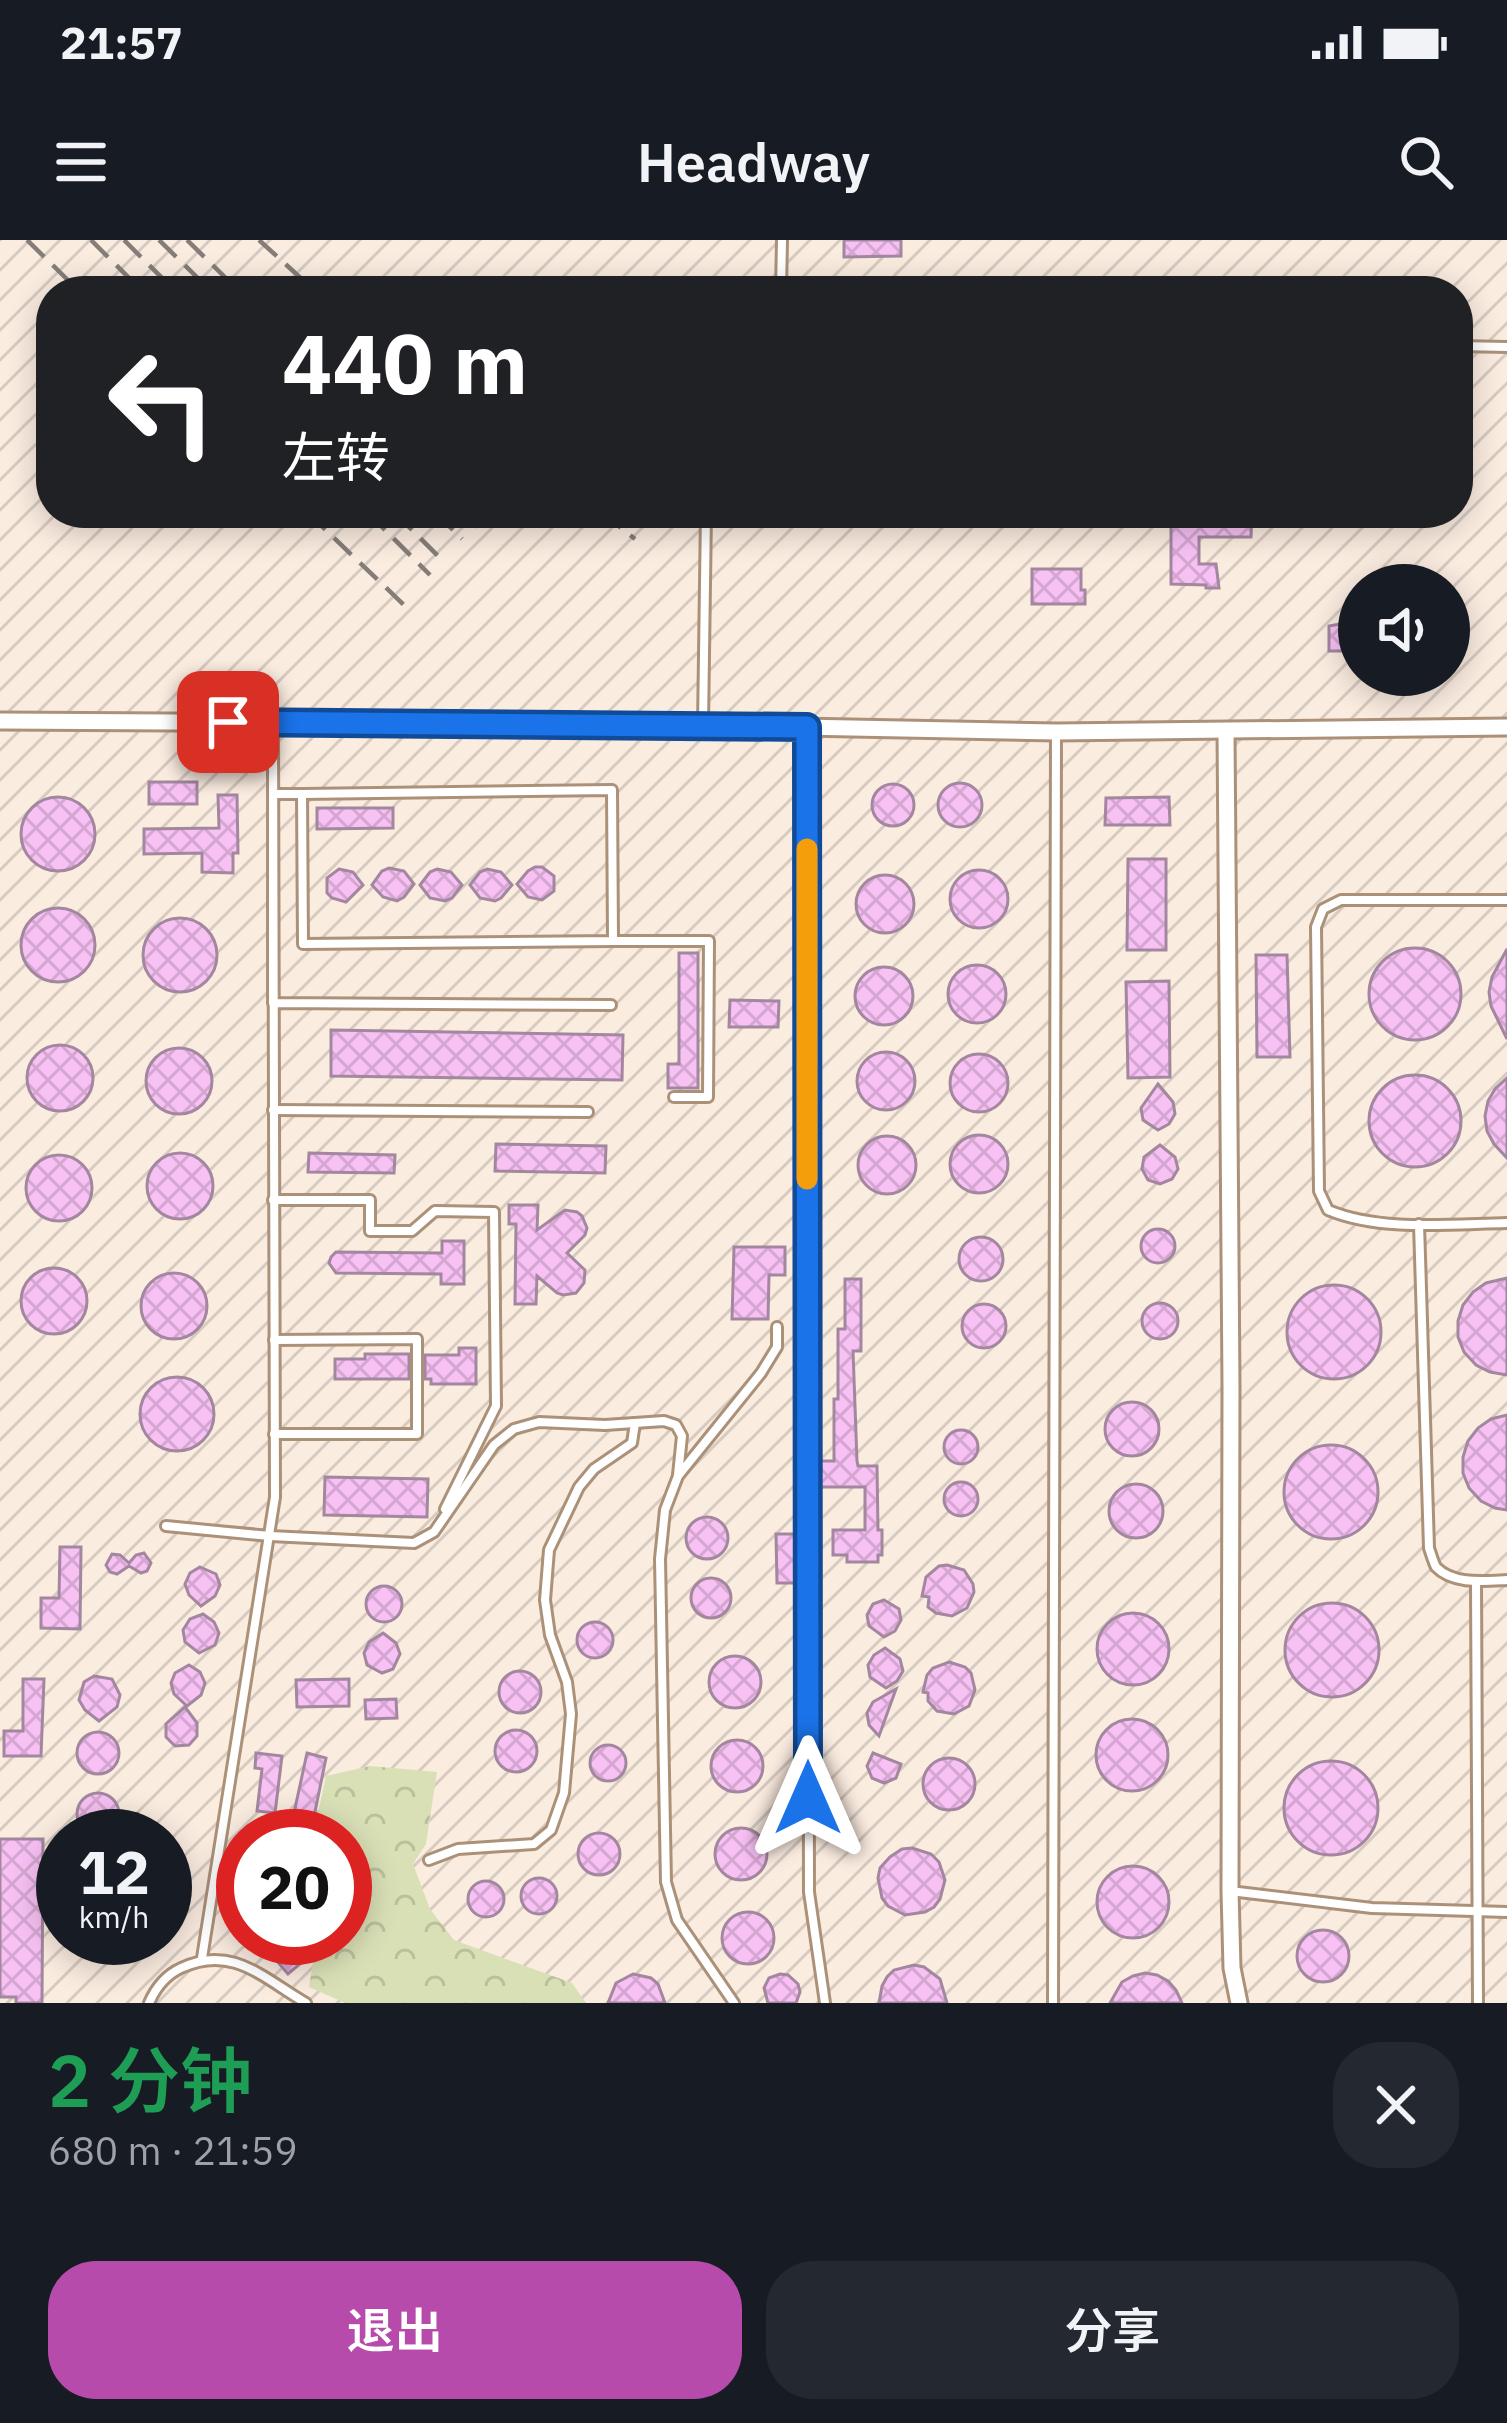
<!DOCTYPE html>
<html lang="zh">
<head>
<meta charset="utf-8">
<style>
  :root { --surface:#171b24; --page:#242831; --text:#f1f3f6; --muted:#9ea1a6; --accent:#b74bab }
  body { margin:0; font-family:"IBM Plex Sans","Noto Sans SC",sans-serif; background:var(--page); color:var(--text); height:100vh; display:flex; flex-direction:column; font-size:45px; white-space:nowrap }
  * { box-sizing:border-box; margin:0 }
  p { font-size:39px; color:var(--muted) }
  .icon { flex:none; width:66px; height:66px; fill:none; stroke:currentColor; stroke-width:2; stroke-linecap:round; stroke-linejoin:round }
  .map { position:relative; height:1763px; overflow:hidden }
  .panel { display:flex; flex-direction:column; background:var(--surface); flex:1 }
  .panel>* { flex:none }
  .banner { position:absolute; left:36px; top:36px; width:1437px; height:252px; border-radius:48px; box-shadow:0 6px 30px #0003; background:#202124; color:#fff; overflow:hidden }
  .buttons { position:absolute; left:1338px; top:324px; display:grid; gap:24px }
  .buttons a { display:grid; place-items:center; width:132px; height:132px; border-radius:50%; background:var(--surface); box-shadow:0 6px 30px #0003; font-size:60px }
  .speed { position:absolute; left:36px; top:1569px; display:flex; gap:24px; font-size:60px; font-weight:700; text-align:center }
  .speed>* { display:grid; place-content:center; width:156px; height:156px; border-radius:50%; background:var(--surface); box-shadow:0 6px 30px #0003; line-height:1 }
  .speed small { font-size:30px; font-weight:400 }
  .speed .limit { border:18px solid #d22; background:#fff; color:#111 }
  .pin { position:absolute; display:grid; place-items:center; width:102px; height:102px; color:#fff; margin:-51px; border-radius:24px; box-shadow:0 6px 18px #0006 }
  .me { position:absolute; width:132px; margin:-66px; rotate:0deg; stroke-linejoin:round; filter:drop-shadow(0 0 9px #0008) }
  .turn { display:flex; align-items:center; gap:42px; height:252px; padding:0 48px; font-size:54px }
  .turn .icon { width:156px; height:156px; stroke-width:2.5 }
  .turn b { display:block; font-size:84px; line-height:102px }
  .round { display:grid; place-items:center; flex:none; width:126px; height:126px; border-radius:48px; background:var(--page) }
  .overview { display:flex; align-items:center; justify-content:space-between; height:204px; padding:0 48px }
  h1 { font-size:72px; font-weight:600; line-height:90px; color:#1e9e55 }
  .primary-button { display:flex; gap:24px; margin-top:auto; padding:24px 48px }
  .primary-button a { flex:1; height:138px; border-radius:48px; background:var(--accent); color:#fff; font-size:48px; font-weight:600; line-height:138px; text-align:center }
  .primary-button a+a { background:var(--page); color:var(--text) }
  .status { display:flex; justify-content:space-between; align-items:center; height:84px; padding:0 60px; background:var(--surface); direction:ltr }
  .status svg { height:33px; fill:currentColor }
  header { display:flex; justify-content:space-between; align-items:center; height:156px; padding:0 48px; background:var(--surface); font-size:54px; font-weight:600 }
  .map>svg:first-child { display:block }
  .industrial { fill:url(#industrial-furrows); fill-rule:evenodd }
  .forest { fill:url(#forest-crowns) }
  .building { fill:url(#building-cross-hatch); stroke:#a2879f; stroke-width:3 }
  .lines { fill:none; stroke-linecap:round; stroke-linejoin:round }
  .service-casing { stroke:#ac9179; stroke-width:14 }
  .minor-casing { stroke:#ac9179; stroke-width:21 }
  .service { stroke:#fff; stroke-width:8 }
  .minor { stroke:#fff; stroke-width:15 }
  .rail { stroke:#847d78; stroke-width:4.5; stroke-dasharray:24 12; stroke-linecap:butt }
  .route-casing { stroke:#114b97; stroke-width:30 }
  .route { stroke:#1a73e8; stroke-width:21 }
  .slow { stroke:#f59e0b; stroke-width:21 }
</style>
</head>
<body>
<div class="status"><b>21:57</b><svg viewBox="0 0 49 12"><path d="M0 12V9h3v3zM5 12V6h3v6zM10 12V3h3v9zM15 12V0h3v12zM26 1h20v11H26zM47 4h2v5h-2z"/></svg></div>
<header><svg class="icon" aria-label="menu" viewBox="0 0 24 24"><path d="M4 6h16M4 12h16M4 18h16"/></svg>Headway<svg class="icon" aria-label="search" viewBox="0 0 24 24"><circle cx="10" cy="10" r="6"/><path d="M15 15l6 6"/></svg></header>
<div class="map">
<svg width="1507" height="1763" viewBox="0 0 1507 1763">
  <defs>
    <pattern id="industrial-furrows" width="10" height="10" patternUnits="userSpaceOnUse" patternTransform="scale(3)"><rect width="10" height="10" fill="#fbece0"/><path d="M-1 1l2-2M0 10L10 0M9 11l2-2" fill="none" stroke="#d7cac0"/></pattern>
    <pattern id="forest-crowns" width="20" height="18" patternUnits="userSpaceOnUse" patternTransform="scale(3)"><rect width="20" height="18" fill="#dae0b6"/><path d="M2 6a3 3 0 1 1 6 0M12 15a3 3 0 1 1 6 0" fill="none" stroke="#bbc09c"/></pattern>
    <pattern id="building-cross-hatch" width="8" height="8" patternUnits="userSpaceOnUse" patternTransform="scale(3)"><rect width="8" height="8" fill="#f8c1f4"/><path d="M0 0l8 8M0 8l8-8" fill="none" stroke="#d5a6d1"/></pattern>
  </defs>
  <rect width="100%" height="100%" fill="#fbfbfb"/>
  <path class="industrial" d="M0 0H1507V1763H0ZM51 51H1458V273H51ZM1359 345H1449V435H1359ZM63 1596H165V1698H63ZM243 1596H345V1698H243Z"/>
  <polygon class="forest" points="370,1526 437,1532 426,1604 413,1624 430,1669 454,1700 572,1743 586,1763 345,1763 309,1747 315,1711 303,1698 345,1698 345,1596 313,1596 326,1536"/>
  <g class="building">
    <polygon points="844,0 901,0 901,16 844,17"/>
    <polygon points="1171,273 1252,273 1251,297 1199,297 1199,324 1216,324 1219,348 1206,348 1206,345 1171,344"/>
    <polygon points="1032,329 1081,329 1081,350 1085,350 1085,364 1032,364"/>
    <polygon points="1340,384 1359,384 1359,411 1329,411 1329,386"/>
    <rect x="149" y="542" width="48" height="22"/>
    <circle cx="960" cy="565" r="22"/>
    <circle cx="893" cy="565" r="21"/>
    <polygon points="218,555 237,555 238,613 233,613 233,633 202,632 202,613 144,614 144,589 219,588"/>
    <circle cx="58" cy="594" r="37"/>
    <polygon points="1169,557 1170,585 1105,585 1106,558"/>
    <polygon points="317,568 393,568 393,588 317,589"/>
    <polygon points="1128,619 1166,619 1166,710 1127,710"/>
    <polygon points="535,627 542,627 554,636 554,651 542,660 528,657 517,644 528,631"/>
    <polygon points="389,628 404,631 414,644 404,657 397,661 383,657 372,645 382,631"/>
    <polygon points="339,629 353,632 363,645 346,662 332,658 327,653 327,638"/>
    <polygon points="437,629 451,632 462,645 452,658 445,661 430,658 420,645 430,632"/>
    <polygon points="487,629 501,632 512,645 501,658 495,661 480,658 470,645 480,632"/>
    <circle cx="979" cy="659" r="29"/>
    <circle cx="885" cy="664" r="29"/>
    <circle cx="58" cy="705" r="37"/>
    <circle cx="180" cy="715" r="37"/>
    <circle cx="1415" cy="754" r="46"/>
    <polygon points="1507,709 1507,799 1491,766 1489,752 1492,737"/>
    <polygon points="679,713 698,713 698,848 668,848 668,824 679,824"/>
    <polygon points="1256,715 1287,715 1290,817 1257,817"/>
    <circle cx="977" cy="754" r="29"/>
    <circle cx="884" cy="756" r="29"/>
    <polygon points="1169,741 1170,837 1128,838 1126,742"/>
    <polygon points="730,760 779,761 778,787 729,787"/>
    <polygon points="331,790 623,795 622,840 331,836"/>
    <circle cx="60" cy="838" r="33"/>
    <circle cx="179" cy="841" r="33"/>
    <circle cx="886" cy="841" r="29"/>
    <circle cx="979" cy="843" r="29"/>
    <circle cx="1415" cy="881" r="46"/>
    <polygon points="1507,838 1507,918 1494,904 1487,891 1485,876 1488,861 1495,849"/>
    <polygon points="1158,844 1173,862 1175,874 1169,884 1158,890 1143,880 1141,868"/>
    <circle cx="979" cy="924" r="29"/>
    <circle cx="887" cy="925" r="29"/>
    <polygon points="496,904 606,906 605,933 495,931"/>
    <polygon points="1160,905 1175,917 1178,929 1172,939 1160,944 1148,940 1142,929 1144,917"/>
    <circle cx="180" cy="946" r="33"/>
    <polygon points="309,913 395,915 394,933 308,932"/>
    <circle cx="59" cy="948" r="33"/>
    <polygon points="509,965 538,965 537,990 565,970 577,972 582,976 587,988 585,995 567,1013 585,1030 584,1043 576,1053 563,1055 557,1053 537,1036 536,1064 515,1064 516,984 509,984"/>
    <circle cx="1158" cy="1006" r="17"/>
    <circle cx="981" cy="1019" r="22"/>
    <polygon points="442,1001 464,1001 464,1044 441,1044 441,1034 336,1033 329,1023 331,1017 336,1012 442,1013"/>
    <polygon points="734,1007 785,1007 785,1035 769,1035 768,1079 732,1079"/>
    <circle cx="54" cy="1061" r="33"/>
    <circle cx="174" cy="1066" r="33"/>
    <polygon points="1507,1038 1507,1135 1490,1132 1476,1125 1464,1112 1458,1097 1458,1081 1463,1065 1473,1052 1486,1043"/>
    <polygon points="845,1039 861,1039 861,1111 853,1111 857,1221 858,1226 877,1226 878,1290 882,1290 882,1315 878,1315 878,1322 847,1322 847,1315 833,1315 833,1290 865,1290 865,1247 820,1247 820,1221 834,1221 834,1159 838,1159 838,1089 845,1089"/>
    <circle cx="1334" cy="1092" r="47"/>
    <circle cx="1160" cy="1081" r="18"/>
    <circle cx="984" cy="1086" r="22"/>
    <polygon points="459,1108 476,1108 476,1144 431,1144 431,1139 425,1139 425,1115 459,1115"/>
    <polygon points="365,1114 409,1114 409,1139 335,1139 335,1119 365,1119"/>
    <circle cx="177" cy="1174" r="37"/>
    <circle cx="1132" cy="1189" r="27"/>
    <polygon points="1507,1175 1507,1270 1495,1268 1481,1261 1469,1248 1463,1233 1463,1217 1468,1201 1478,1188 1491,1179"/>
    <circle cx="961" cy="1207" r="17"/>
    <circle cx="1331" cy="1252" r="47"/>
    <polygon points="325,1237 428,1239 427,1277 324,1275"/>
    <circle cx="961" cy="1259" r="17"/>
    <circle cx="1136" cy="1271" r="27"/>
    <circle cx="707" cy="1298" r="21"/>
    <polygon points="776,1294 800,1294 800,1343 777,1343"/>
    <polygon points="60,1307 81,1307 80,1389 41,1388 41,1358 59,1358"/>
    <polygon points="144,1313 151,1323 147,1331 141,1333 129,1326 117,1334 110,1332 106,1325 112,1314 120,1315 129,1323 136,1315"/>
    <polygon points="947,1325 964,1330 973,1344 974,1352 967,1368 952,1376 936,1373 928,1367 929,1357 922,1356 926,1337 939,1326"/>
    <polygon points="200,1327 216,1334 220,1345 215,1356 201,1366 189,1355 185,1344 190,1333"/>
    <circle cx="711" cy="1358" r="20"/>
    <circle cx="384" cy="1364" r="18"/>
    <polygon points="884,1360 899,1369 901,1380 895,1391 884,1397 869,1386 867,1375 873,1364"/>
    <circle cx="1332" cy="1410" r="47"/>
    <circle cx="1133" cy="1409" r="36"/>
    <polygon points="203,1374 214,1382 219,1393 215,1405 199,1413 185,1402 183,1390 190,1379"/>
    <circle cx="595" cy="1400" r="18"/>
    <polygon points="383,1393 396,1403 400,1414 393,1429 382,1433 367,1425 364,1413 369,1402"/>
    <polygon points="885,1408 900,1419 903,1431 897,1441 886,1448 870,1437 868,1425 874,1415"/>
    <circle cx="735" cy="1442" r="26"/>
    <polygon points="949,1422 965,1427 971,1433 975,1450 969,1466 954,1474 937,1471 928,1461 928,1453 923,1452 927,1435 933,1428"/>
    <polygon points="189,1425 200,1432 205,1443 201,1455 187,1466 174,1454 171,1443 175,1433"/>
    <circle cx="520" cy="1452" r="21"/>
    <polygon points="94,1436 112,1439 120,1455 117,1467 99,1481 85,1470 79,1460 84,1442"/>
    <polygon points="23,1439 44,1439 41,1516 4,1516 4,1491 23,1491"/>
    <polygon points="349,1439 349,1466 297,1467 296,1440"/>
    <polygon points="896,1449 879,1496 869,1485 867,1473 873,1462"/>
    <polygon points="396,1459 397,1478 366,1479 365,1460"/>
    <polygon points="185,1467 197,1483 197,1496 189,1505 175,1506 166,1497 166,1484"/>
    <circle cx="1132" cy="1515" r="36"/>
    <circle cx="516" cy="1511" r="21"/>
    <circle cx="98" cy="1513" r="21"/>
    <circle cx="737" cy="1526" r="26"/>
    <circle cx="608" cy="1523" r="18"/>
    <polygon points="256,1513 282,1516 275,1573 257,1571 262,1529 255,1528"/>
    <polygon points="307,1513 326,1518 310,1596 289,1596"/>
    <polygon points="873,1513 901,1524 896,1538 884,1543 872,1538 867,1526"/>
    <circle cx="949" cy="1544" r="26"/>
    <circle cx="1331" cy="1568" r="47"/>
    <circle cx="98" cy="1574" r="21"/>
    <circle cx="741" cy="1614" r="26"/>
    <circle cx="599" cy="1614" r="21"/>
    <polygon points="0,1599 43,1599 42,1763 16,1763 16,1757 0,1757"/>
    <polygon points="912,1608 931,1614 939,1622 945,1640 940,1659 934,1667 925,1672 905,1675 888,1666 882,1658 878,1638 880,1628 890,1617 902,1609"/>
    <circle cx="1133" cy="1662" r="36"/>
    <circle cx="539" cy="1656" r="18"/>
    <circle cx="486" cy="1659" r="18"/>
    <circle cx="748" cy="1698" r="26"/>
    <circle cx="1323" cy="1716" r="26"/>
    <polygon points="257,1698 291,1698 308,1717 288,1734"/>
    <polygon points="914,1725 924,1727 940,1739 947,1763 879,1763 882,1746 887,1737 894,1730"/>
    <polygon points="1145,1733 1157,1735 1168,1741 1176,1750 1182,1763 1110,1763 1122,1742 1133,1736"/>
    <polygon points="633,1734 651,1738 658,1744 665,1763 608,1763 616,1743"/>
    <polygon points="780,1734 788,1735 798,1744 800,1752 796,1763 768,1763 764,1748 769,1738"/>
  </g>
  <g class="lines">
    <g class="service-casing">
      <g id="service">
        <polyline points="781,51 782,0"/>
        <polyline points="1458,106 1507,107"/>
        <polyline points="706,276 751,276 751,273"/>
        <polyline points="703,485 706,273"/>
        <polyline points="807,488 809,1652 825,1763"/>
        <polyline points="273,554 302,554 612,550 613,701 303,704 302,554"/>
        <path d="M1507 660H1341L1323 669 1316 687 1319 951 1328 970C1380 992 1452 984 1507 983"/>
        <polyline points="613,701 709,701 708,857 674,857"/>
        <polyline points="273,870 588,872"/>
        <polyline points="273,960 370,960 370,991 412,991 435,971 494,972 496,1166 445,1269"/>
        <path d="M1419 984 1429 1308C1430 1311 1434 1324 1436 1327 1453 1345 1485 1341 1507 1340"/>
        <polyline points="274,1100 417,1099 417,1194 274,1194"/>
        <polyline points="166,1286 270,1296 414,1303 434,1292 494,1205 514,1189 539,1182 605,1185 664,1181 676,1185 682,1196 678,1235"/>
        <polyline points="1476,1342 1478,1763"/>
        <polyline points="429,1620 458,1609 534,1604 551,1590 564,1553 571,1474 567,1442 550,1395 545,1360 549,1310 579,1247 594,1229 632,1203 635,1183"/>
        <polyline points="1230,1651 1372,1668 1507,1672"/>
        <polyline points="202,1718 275,1257 273,483 273,763 611,765"/>
        <path d="M149 1763C156 1747 166 1735 181 1728 232 1704 263 1738 306 1763"/>
        <polyline points="734,1763 677,1680 666,1642 660,1319 665,1270 678,1236 761,1133 777,1107 777,1087"/>
        <polyline points="1053,1763 1056,493"/>
      </g>
    </g>
    <g class="minor-casing">
      <g id="minor">
        <polyline points="0,481 703,485 1056,492 1507,487"/>
        <polyline points="1226,491 1231,1146 1230,1651 1232,1728 1239,1763"/>
      </g>
    </g>
    <use href="#service" class="service"/>
    <use href="#minor" class="minor"/>
    <g class="rail">
      <polyline points="27,0 79,51"/>
      <polyline points="91,0 142,51"/>
      <polyline points="124,0 175,51"/>
      <polyline points="159,0 211,51"/>
      <polyline points="187,0 239,51"/>
      <polyline points="259,0 315,51"/>
      <polyline points="308,273 404,365"/>
      <polyline points="368,273 430,335"/>
      <polyline points="395,273 445,323"/>
      <polyline points="436,273 462,299"/>
      <polyline points="464,273 478,287"/>
      <polyline points="602,273 635,299"/>
    </g>
  </g>
  <g class="lines">
    <g class="route-casing">
      <polyline id="route" points="228,482 807,487 808,1558"/>
    </g>
    <use href="#route" class="route"/>
    <polyline class="slow" points="807,609 807,939"/>
  </g>
</svg>
<div class="buttons">
<a><svg class="icon" aria-label="sound" viewBox="0 0 24 24"><path d="M4 9h4l5-4v14l-5-4H4zM17 9q2 3 0 6"/></svg></a>
</div>
<div class="speed"><div>12<small>km/h</small></div><div class="limit">20</div></div>
<div class="pin" style="left:228px;top:482px;background:#d93025"><svg class="icon" aria-label="arrive" viewBox="0 0 24 24"><path d="M6 21V4h12l-3 4 3 4H6"/></svg></div>
<svg class="me" style="left:808px;top:1558px" viewBox="-20 -20 40 40"><path d="M0-17L14 15 0 8-14 15z" fill="#1a73e8" stroke="#fff" stroke-width="4"/></svg>
<div class="banner">
<div class="turn"><svg class="icon" aria-label="left" viewBox="0 0 24 24"><path d="M17 20v-9H6M10 6l-5 5 5 5"/></svg><div><b>440 m</b>左转</div></div>
</div>
</div>
<section class="panel">
<div class="overview"><div><h1>2 分钟</h1><p>680 m · 21:59</p></div><a class="round"><svg class="icon" aria-label="close" viewBox="0 0 24 24"><path d="M6 6l12 12M18 6L6 18"/></svg></a></div>
<div class="primary-button"><a>退出</a><a>分享</a></div>
</section>
</body>
</html>
